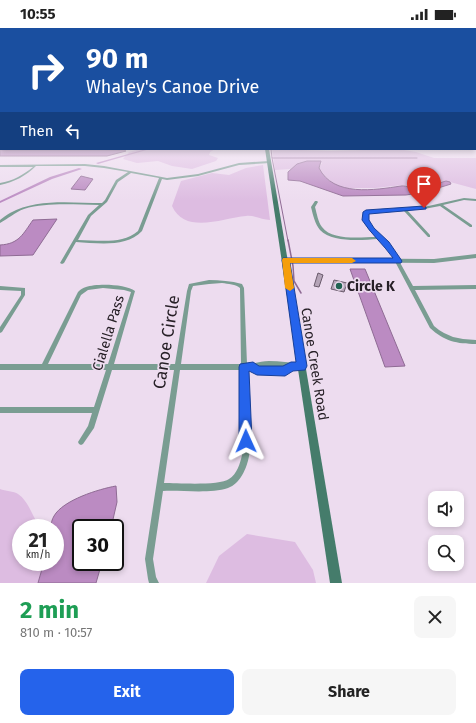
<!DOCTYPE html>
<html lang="en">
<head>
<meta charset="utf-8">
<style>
  :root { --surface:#fff; --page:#f6f6f6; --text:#222; --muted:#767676; --accent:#2563eb }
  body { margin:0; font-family:"Fira Sans",sans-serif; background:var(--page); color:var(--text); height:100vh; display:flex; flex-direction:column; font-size:15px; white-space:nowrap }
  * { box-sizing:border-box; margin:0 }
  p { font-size:13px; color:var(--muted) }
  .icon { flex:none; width:22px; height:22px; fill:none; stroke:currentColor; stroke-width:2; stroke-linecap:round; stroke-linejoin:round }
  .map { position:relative; height:555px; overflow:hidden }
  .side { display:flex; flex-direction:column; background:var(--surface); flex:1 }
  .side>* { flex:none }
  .banner { position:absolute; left:0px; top:0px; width:476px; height:122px; box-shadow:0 2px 6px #0003; background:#1a4fa0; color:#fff; overflow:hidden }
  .fabs { position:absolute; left:428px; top:463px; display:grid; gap:8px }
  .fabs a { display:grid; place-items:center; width:36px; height:36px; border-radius:8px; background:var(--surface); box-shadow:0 2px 6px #0003; font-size:20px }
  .speed { position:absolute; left:12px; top:491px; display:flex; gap:8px; font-size:20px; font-weight:700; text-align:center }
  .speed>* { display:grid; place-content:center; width:52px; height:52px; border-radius:50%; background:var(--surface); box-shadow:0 2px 6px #0003; line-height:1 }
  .speed small { font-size:10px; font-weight:400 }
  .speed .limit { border:2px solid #111; border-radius:6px; background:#fff; color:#111 }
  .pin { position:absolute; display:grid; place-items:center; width:34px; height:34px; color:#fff; margin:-41px -17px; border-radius:50% 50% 50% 0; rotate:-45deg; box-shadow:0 0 4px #0007 }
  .pin .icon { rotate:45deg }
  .me { position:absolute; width:44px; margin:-22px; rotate:359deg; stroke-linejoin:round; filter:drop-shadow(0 0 3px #0008) }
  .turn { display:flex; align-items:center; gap:14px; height:84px; padding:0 20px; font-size:18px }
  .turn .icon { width:52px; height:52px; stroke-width:2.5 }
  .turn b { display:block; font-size:28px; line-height:34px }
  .then { display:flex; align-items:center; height:38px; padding:0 20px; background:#0003; gap:8px; font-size:15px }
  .round { display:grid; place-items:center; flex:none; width:42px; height:42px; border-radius:8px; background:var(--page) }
  .overview { display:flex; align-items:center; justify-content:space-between; height:68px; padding:0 20px }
  h1 { font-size:24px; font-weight:700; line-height:30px; color:#1e9e55 }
  .cta { display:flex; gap:8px; margin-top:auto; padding:8px 20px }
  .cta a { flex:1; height:46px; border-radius:8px; background:var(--accent); color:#fff; font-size:16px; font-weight:700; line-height:46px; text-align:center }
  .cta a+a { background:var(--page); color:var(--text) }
  .status { display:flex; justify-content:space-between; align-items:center; height:28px; padding:0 20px; background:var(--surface); direction:ltr }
  .status svg { height:11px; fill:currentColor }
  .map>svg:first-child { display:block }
  .green { fill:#ddbce1 }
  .water { fill:#bb8bc2; stroke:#8f6b94 }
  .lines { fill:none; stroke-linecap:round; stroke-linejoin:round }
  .stream-far1 { stroke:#8f6b94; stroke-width:1 }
  .stream { stroke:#8f6b94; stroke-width:1.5 }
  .canal { fill:#bb8bc2; fill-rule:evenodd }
  .building { fill:#b5a4b7; stroke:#6a5b6c }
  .minor { fill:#7a9d92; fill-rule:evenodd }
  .tertiary { fill:#7a9d92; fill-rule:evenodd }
  .secondary { fill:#457c6b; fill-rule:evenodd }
  .route { fill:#2563eb; stroke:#184099 }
  .slow { fill:#f59e0b }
  .poi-dot { fill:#226352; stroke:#eddcef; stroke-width:1.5 }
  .labels { text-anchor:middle; stroke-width:3.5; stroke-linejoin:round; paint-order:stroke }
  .poi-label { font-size:14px; font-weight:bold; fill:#272027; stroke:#eddcef; text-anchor:start }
  .street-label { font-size:14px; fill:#272027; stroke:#eddcef }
  .near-street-label { font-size:17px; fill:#272027; stroke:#eddcef }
</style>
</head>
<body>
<div class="status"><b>10:55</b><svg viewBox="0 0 49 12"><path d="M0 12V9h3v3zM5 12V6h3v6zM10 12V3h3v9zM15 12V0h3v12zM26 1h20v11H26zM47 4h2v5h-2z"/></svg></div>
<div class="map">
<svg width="476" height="555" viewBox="0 0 476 555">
  <rect width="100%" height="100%" fill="#eddcef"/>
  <g class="green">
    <polygon points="140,121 215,121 210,124 209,127 218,130 216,133 192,141 172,138 158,133 137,135 123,131 129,124"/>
    <polygon points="272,121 331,123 398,121 416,124 434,130 476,130 476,161 450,154 441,154 419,161 403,157 375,160 346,160 333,156 322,146 319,140 322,135 317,133 307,133 300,135 291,141 275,142"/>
    <path d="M263 137 270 192C262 192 254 187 246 188 223 190 185 207 172 178L181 153 212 145 229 147 246 140Z"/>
    <path d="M0 461C5 463 14 463 18 466 29 473 33 491 41 500H21V534H44L38 555H0Z"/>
    <polygon points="247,506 295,514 313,542 316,555 206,555 219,528"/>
  </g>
  <g class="water">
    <polygon points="0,122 124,122 126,123 107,128 0,128"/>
    <path d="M307 133H321L319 140C333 169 375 162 401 158 407 157 413 162 419 161 428 161 438 155 446 153L450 154 451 156 425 164 406 167 343 168 300 153 288 152V144L297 136Z"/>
    <polygon points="81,148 93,151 85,162 71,161"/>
    <path d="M57 191 33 227 0 228V217C19 216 23 206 33 192Z"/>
    <polygon points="350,241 365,241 405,338 385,339"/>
    <path d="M116 458 117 474 111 500H81V534H102L96 555H38L44 534H55V500H50C51 496 52 491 54 488 63 472 99 461 116 458Z"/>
  </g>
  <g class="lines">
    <g class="stream-far1">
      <polyline points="271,121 272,130 417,130"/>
      <polyline points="272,130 288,213"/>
    </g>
    <polyline class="stream" points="288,212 293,238 294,253 301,265"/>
    <g class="canal">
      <polygon points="146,121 150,121 98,136 96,135"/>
      <polygon points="79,140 82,141 52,151 0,175 0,173 50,149"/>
    </g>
  </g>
  <g class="building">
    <polygon points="318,245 323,247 319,259 314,258"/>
    <polygon points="334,252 347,255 344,264 331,261"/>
  </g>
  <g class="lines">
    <g class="minor">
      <rect x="475" y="103" width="1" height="2"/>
      <rect x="0" y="113" width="1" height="2"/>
      <rect x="475" y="116" width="1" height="2"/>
      <path d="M269 133H270V135L239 137 198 148 167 152 162 151 142 203C126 220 97 215 76 214L64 235 62 236 60 235 88 187 99 177C75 177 48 174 24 181 15 184 8 191 0 195V192C3 190 6 187 10 185 37 170 72 175 102 175L105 172 116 152 128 144 104 140 85 138H36C26 148 14 154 0 157V155C13 153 23 147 33 139H0V137L85 136 104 138 167 150 198 146 239 135ZM131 145 159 150 138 203C122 217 97 212 78 212L91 188 107 174 118 154Z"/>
      <path d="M464 170 476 171V173L464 172 443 177 472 197V199H470L440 178 424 181 407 182 430 207V209H428L404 183 368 185 367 192 373 201 393 222 413 258 476 257V261L415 262 434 298 439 302 444 305 453 309 463 311 476 312V316C457 316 444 313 430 300L390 224 378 211C362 212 332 215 320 202 315 196 313 187 311 179L315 173H317L318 174 315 179C317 186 318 194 322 199 332 213 361 209 376 209L370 203 363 192 365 183 424 179Z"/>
      <path d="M209 252C220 252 231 253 242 256L244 260 247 336C254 336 261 333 269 333 280 333 290 335 301 335L303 336 304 338 303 340H293L285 346 257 345 252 342H247C248 361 248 381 249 400 249 409 251 419 249 428 247 440 240 456 228 460 210 466 182 462 163 463L153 531 156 549 159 555H149L148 551 145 531 174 342H112L94 400 83 416 81 417 79 416 78 414 88 398 92 385H0V379H94L106 342H0V336H42L78 264C81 261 83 260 86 259 97 255 126 256 135 263L114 336H175L187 263 189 256ZM222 255C228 256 236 256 240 260L241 336H181L191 263 193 258 209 256ZM103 260 124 262 131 264 108 336H48L81 267 88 262ZM265 338 285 339 284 340 258 339ZM180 342H241L242 427C240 436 237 446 229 451 220 458 177 455 164 455Z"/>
      <polygon points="0,258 25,260 25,267 2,304 0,305 0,299 21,267 21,263 0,262"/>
    </g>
    <polygon class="tertiary" points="476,226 476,230 434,235 286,234 283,232 286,230 434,231"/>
    <polygon class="secondary" points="265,121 269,121 342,555 330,555"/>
  </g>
  <linearGradient id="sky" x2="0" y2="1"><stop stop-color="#96a4d9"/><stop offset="0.55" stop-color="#f7eff8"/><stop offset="1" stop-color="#f7eff8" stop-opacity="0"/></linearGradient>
  <rect width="476" height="173" fill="url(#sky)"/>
  <path class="route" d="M424 178 426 179V181L369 186V192L374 200 389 214 402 233 401 235H290L307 338 305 342 293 343 285 348 257 347 249 343 252 413 250 417 246 419 241 417 239 413V339L240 336 253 334 259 338H283L291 334H296L282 232 283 230H393C383 216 371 206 362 192L363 184 366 182Z"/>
  <polygon class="slow" points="283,230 352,230 356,233 352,235 290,235 294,260 290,263 285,260 282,232"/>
  <circle class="poi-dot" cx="339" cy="258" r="4"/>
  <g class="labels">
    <g class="poi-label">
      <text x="347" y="263">Circle K</text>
    </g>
    <g class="street-label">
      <text transform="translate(108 305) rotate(-73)" y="5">Cialella Pass</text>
      <text transform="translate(315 336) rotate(81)" y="5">Canoe Creek Road</text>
    </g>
    <g class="near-street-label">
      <text transform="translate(166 314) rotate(-81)" y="6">Canoe Circle</text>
    </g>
  </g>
</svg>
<div class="fabs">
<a><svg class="icon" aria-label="sound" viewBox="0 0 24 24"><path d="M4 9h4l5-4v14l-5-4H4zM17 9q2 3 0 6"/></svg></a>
<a><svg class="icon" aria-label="search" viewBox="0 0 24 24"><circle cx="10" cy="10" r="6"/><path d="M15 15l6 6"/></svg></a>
</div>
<div class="speed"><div>21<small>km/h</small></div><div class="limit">30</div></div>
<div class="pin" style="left:424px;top:180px;background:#d93025"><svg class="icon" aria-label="arrive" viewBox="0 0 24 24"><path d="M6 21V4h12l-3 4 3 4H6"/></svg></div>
<svg class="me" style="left:246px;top:413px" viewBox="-20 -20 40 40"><path d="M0-17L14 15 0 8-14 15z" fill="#2563eb" stroke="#fff" stroke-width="4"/></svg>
<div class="banner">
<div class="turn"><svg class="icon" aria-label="right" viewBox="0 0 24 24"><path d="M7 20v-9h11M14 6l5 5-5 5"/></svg><div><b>90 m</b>Whaley's Canoe Drive</div></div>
<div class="then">Then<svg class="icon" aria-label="left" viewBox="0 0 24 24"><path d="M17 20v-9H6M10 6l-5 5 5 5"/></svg></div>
</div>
</div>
<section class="side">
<div class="overview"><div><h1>2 min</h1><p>810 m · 10:57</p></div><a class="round"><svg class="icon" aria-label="close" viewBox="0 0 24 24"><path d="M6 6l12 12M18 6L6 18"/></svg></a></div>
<div class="cta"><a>Exit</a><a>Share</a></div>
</section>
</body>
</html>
